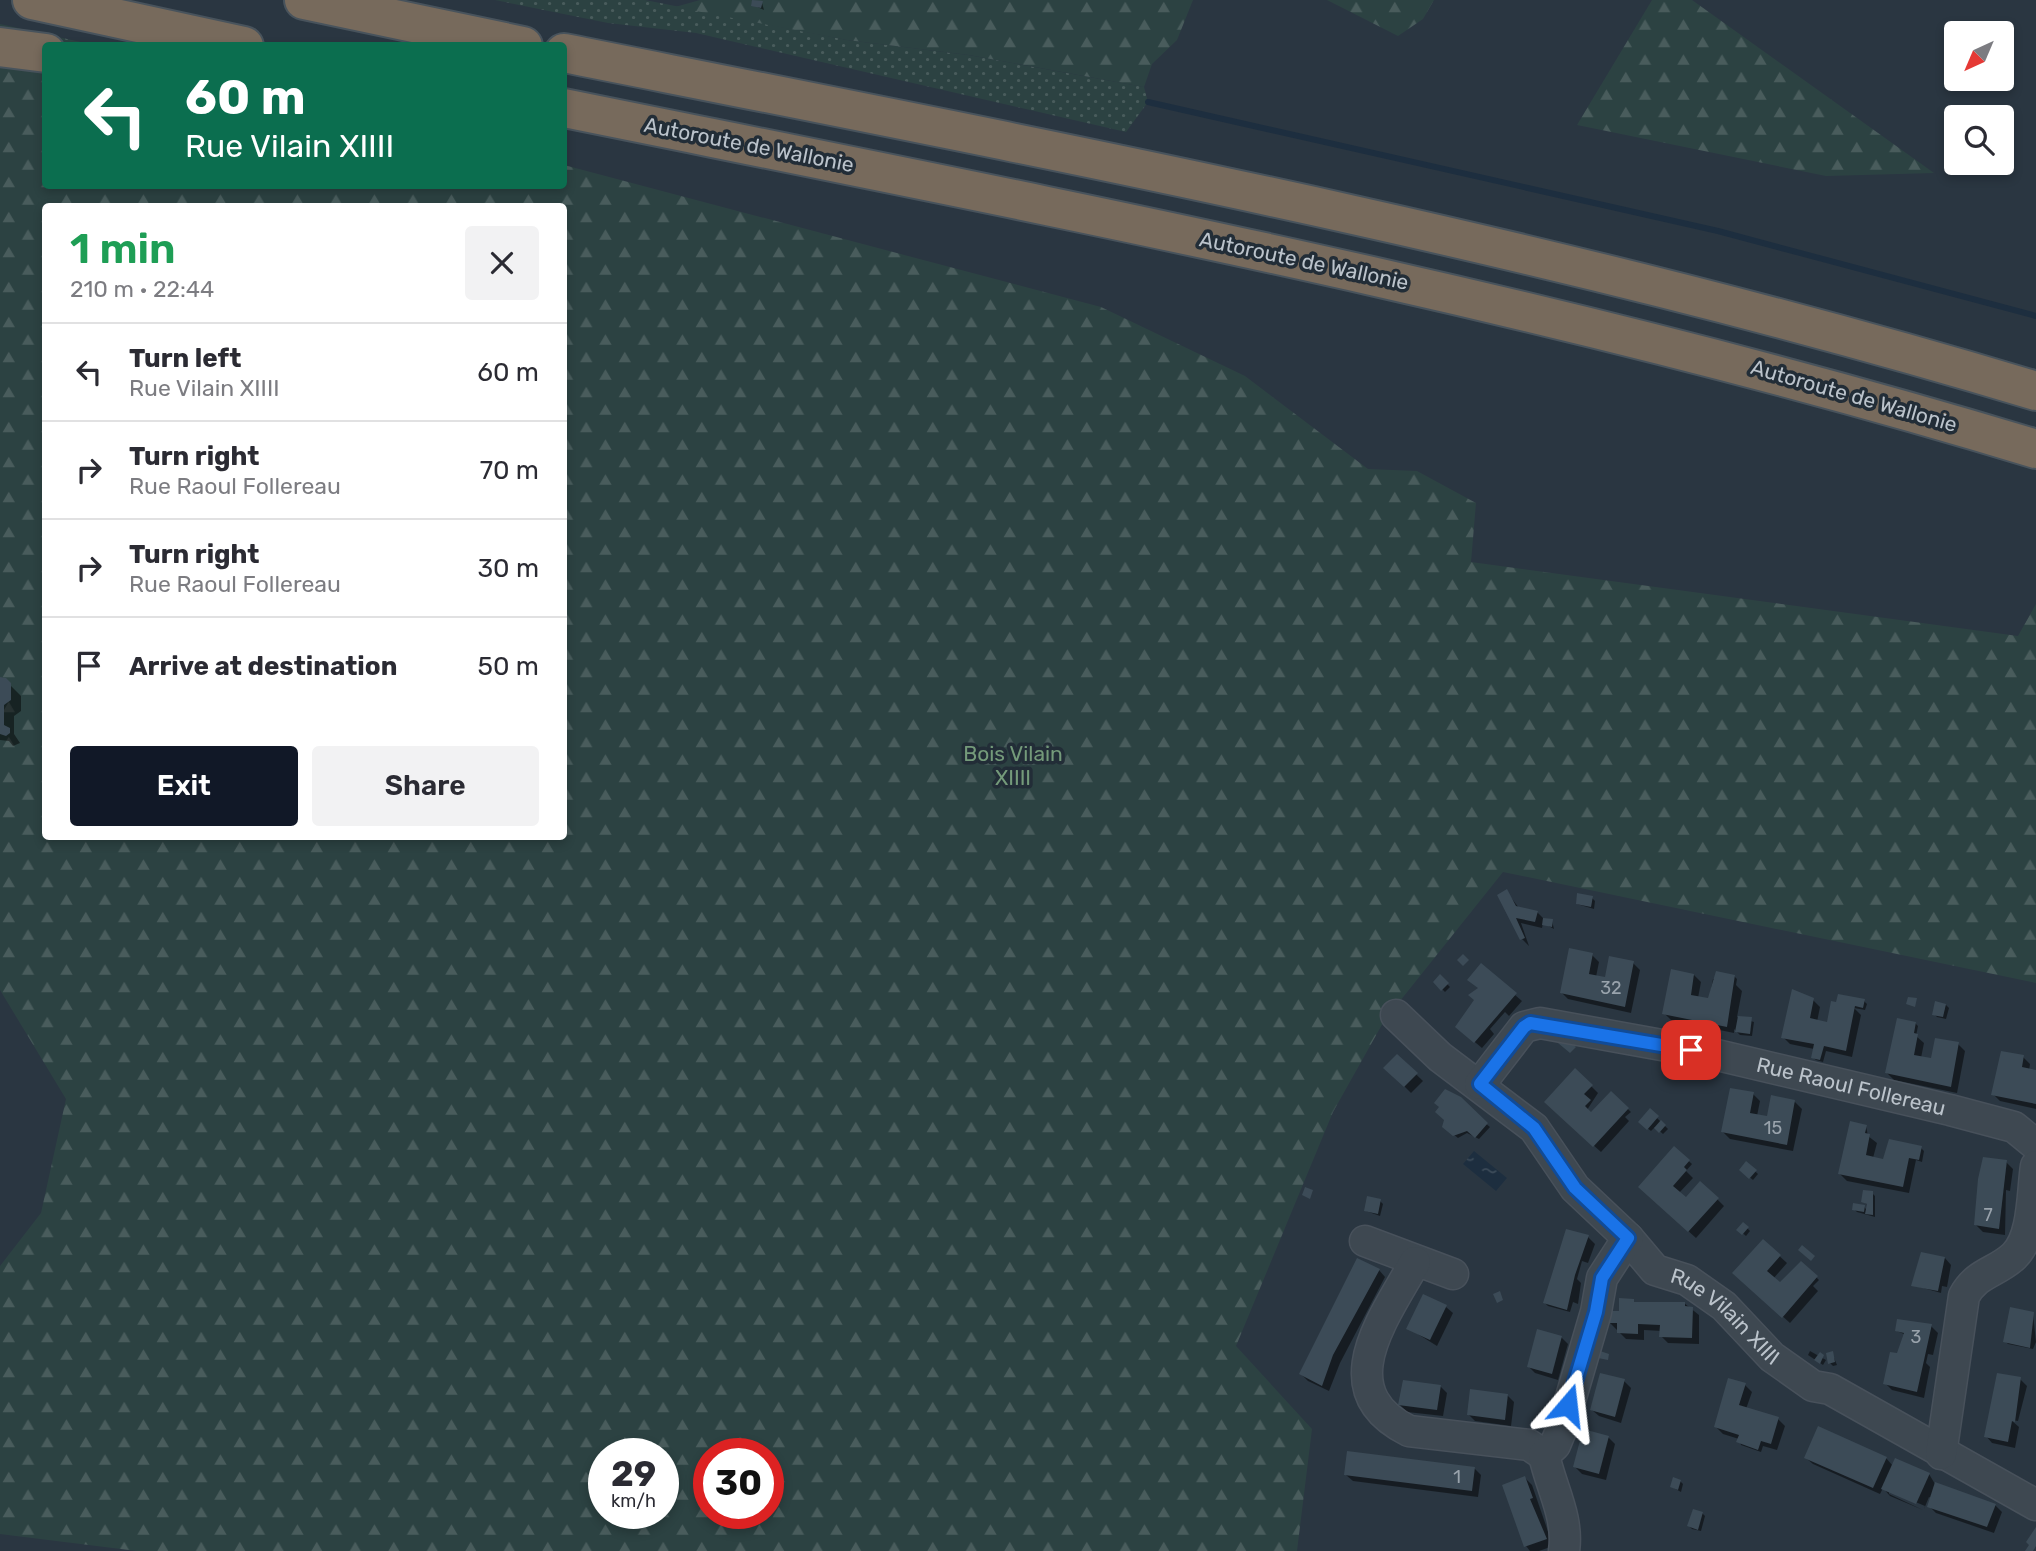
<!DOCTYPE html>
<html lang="en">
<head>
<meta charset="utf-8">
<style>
  :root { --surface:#fff; --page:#f2f2f3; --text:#2b2b33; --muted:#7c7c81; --line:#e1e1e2; --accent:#111827 }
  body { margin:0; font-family:Rubik,sans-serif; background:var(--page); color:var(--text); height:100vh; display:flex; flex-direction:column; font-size:26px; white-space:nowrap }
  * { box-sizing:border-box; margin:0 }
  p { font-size:23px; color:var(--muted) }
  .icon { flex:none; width:38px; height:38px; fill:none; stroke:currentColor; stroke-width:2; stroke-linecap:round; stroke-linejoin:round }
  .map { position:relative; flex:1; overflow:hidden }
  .panel { position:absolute; left:42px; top:203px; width:525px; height:637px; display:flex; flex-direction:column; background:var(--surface); border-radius:7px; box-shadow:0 4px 10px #0003 }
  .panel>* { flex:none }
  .banner { position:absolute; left:42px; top:42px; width:525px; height:147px; border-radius:7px; box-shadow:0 4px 10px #0003; background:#0b6e4f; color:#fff; overflow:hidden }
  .needle { width:46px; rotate:224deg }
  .tools { position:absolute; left:1944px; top:21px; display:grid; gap:14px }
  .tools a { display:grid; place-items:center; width:70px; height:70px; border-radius:7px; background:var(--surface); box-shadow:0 4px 10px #0003; font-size:35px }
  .speed { position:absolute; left:588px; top:1438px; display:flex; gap:14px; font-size:35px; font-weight:700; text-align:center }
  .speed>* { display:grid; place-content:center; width:91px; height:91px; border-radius:50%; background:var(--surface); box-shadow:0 4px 10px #0003; line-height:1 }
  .speed small { font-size:18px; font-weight:400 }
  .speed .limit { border:10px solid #d22; background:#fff; color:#111 }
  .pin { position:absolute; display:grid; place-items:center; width:60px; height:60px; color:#fff; margin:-30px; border-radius:14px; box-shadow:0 4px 10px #0006 }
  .me { position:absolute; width:77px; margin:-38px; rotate:17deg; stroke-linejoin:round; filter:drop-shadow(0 0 5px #0008) }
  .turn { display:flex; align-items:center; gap:24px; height:147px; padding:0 28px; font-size:32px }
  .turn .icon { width:91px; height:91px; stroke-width:2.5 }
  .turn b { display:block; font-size:49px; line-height:60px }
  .round { display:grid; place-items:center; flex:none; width:74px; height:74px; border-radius:7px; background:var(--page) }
  .head { display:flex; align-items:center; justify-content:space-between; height:119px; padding:0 28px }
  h1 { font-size:42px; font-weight:600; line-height:52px; color:#1e9e55 }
  .button { display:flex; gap:14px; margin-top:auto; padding:14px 28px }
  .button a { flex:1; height:80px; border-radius:7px; background:var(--accent); color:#fff; font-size:28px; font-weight:600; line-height:80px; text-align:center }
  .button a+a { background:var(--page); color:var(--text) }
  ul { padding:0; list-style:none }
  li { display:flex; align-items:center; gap:21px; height:98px; padding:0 28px; border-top:2px solid var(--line) }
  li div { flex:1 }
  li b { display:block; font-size:26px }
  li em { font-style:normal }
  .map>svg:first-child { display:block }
  .grass { fill:url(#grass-dots) }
  .forest { fill:url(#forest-firs); fill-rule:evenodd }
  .water { fill:url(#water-ripples) }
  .shadow { fill:#0007 }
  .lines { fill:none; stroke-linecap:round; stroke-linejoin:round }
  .stream { stroke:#1d2e3f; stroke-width:6 }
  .building { fill:#3c4b57 }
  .minor-casing { stroke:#48515b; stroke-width:33 }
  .highway-casing { stroke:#48535c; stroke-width:42 }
  .minor { stroke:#3e4851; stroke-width:30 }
  .highway { stroke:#776a5c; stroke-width:38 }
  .route-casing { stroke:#114b97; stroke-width:18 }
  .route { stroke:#1a73e8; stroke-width:12 }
  .labels { text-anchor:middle; stroke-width:7; stroke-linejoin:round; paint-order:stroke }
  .number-label { font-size:18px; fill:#99a3ac }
  .street-label { font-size:21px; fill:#bbc3cb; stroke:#222d37 }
  .park-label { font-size:21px; fill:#749a7a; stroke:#222d37 }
</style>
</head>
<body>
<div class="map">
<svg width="2036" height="1551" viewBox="0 0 2036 1551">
  <defs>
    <pattern id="grass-dots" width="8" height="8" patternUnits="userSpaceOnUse" patternTransform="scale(1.75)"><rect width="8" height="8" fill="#2c4242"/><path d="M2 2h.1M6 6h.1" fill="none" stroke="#495c5c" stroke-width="1.8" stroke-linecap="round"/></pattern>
    <pattern id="forest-firs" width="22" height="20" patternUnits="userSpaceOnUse" patternTransform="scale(1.75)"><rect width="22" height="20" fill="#2c4242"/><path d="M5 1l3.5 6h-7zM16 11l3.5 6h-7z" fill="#495c5c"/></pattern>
    <pattern id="water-ripples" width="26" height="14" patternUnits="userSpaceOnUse" patternTransform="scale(1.75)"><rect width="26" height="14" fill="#1d2e3f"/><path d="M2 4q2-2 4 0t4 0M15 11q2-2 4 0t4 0" fill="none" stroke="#3c4b59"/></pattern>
  </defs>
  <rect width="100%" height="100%" fill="#2a3641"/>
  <g class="grass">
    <polygon points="495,0 645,0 847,40 968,55 1144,87 1148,102 1126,132 696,33 608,23"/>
    <polygon points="0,24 94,45 67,45 0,37"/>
  </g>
  <g class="forest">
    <polygon points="700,0 1193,0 1177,40 1152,64 1144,87 969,55 847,40 675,7"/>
    <polygon points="1327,0 1434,0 1423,19 1398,36"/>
    <polygon points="1652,0 1692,0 1934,173 1826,176 1577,125"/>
    <path d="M0 62 45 68 46 186H564V165L1101 307 1245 376 1368 469 1417 471 1476 503 1471 562 2018 636 2036 604V983L1503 872 1384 1021 1333 1112 1236 1346 1312 1429 1297 1551H137L0 1534V1266L41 1213 66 1099 0 990ZM46 206H564V836H46ZM604 1454H663V1514H604ZM709 1454H768V1514H709Z"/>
  </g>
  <polygon class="water" points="1474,1151 1507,1178 1496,1191 1463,1164"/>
  <g class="shadow">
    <polygon points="762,3 764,10 753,5"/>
    <polygon points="0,679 5,680 21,696 21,711 14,716 14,734 20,743 13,746 9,741 0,740"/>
    <polygon points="1506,891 1519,908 1537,912 1545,920 1552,921 1554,929 1543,923 1542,928 1521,923 1529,946 1522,939"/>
    <polygon points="1592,898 1595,901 1594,909 1577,904"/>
    <polygon points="1592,955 1599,962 1596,977 1607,979 1633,963 1640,970 1631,1013 1568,999 1562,993"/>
    <polygon points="1694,975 1701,982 1698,998 1709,1000 1713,979 1734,976 1737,979 1736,985 1742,991 1737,1017 1754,1022 1752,1036 1740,1035 1734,1029 1734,1033 1671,1020 1664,1013"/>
    <polygon points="1440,977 1450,987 1445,992 1435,982"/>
    <polygon points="1794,991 1813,1000 1820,1007 1817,1022 1828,1024 1832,1003 1864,1001 1867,1004 1865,1010 1854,1008 1861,1015 1852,1057 1826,1051 1823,1062 1816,1060 1813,1057 1814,1049 1790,1044 1783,1037"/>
    <polygon points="1515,995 1522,1001 1509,1016 1505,1012 1490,1029 1494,1034 1482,1048 1464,1033"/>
    <polygon points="1946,1005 1949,1008 1946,1019 1937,1017 1934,1014"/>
    <polygon points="1915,1023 1918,1026 1916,1036 1924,1043 1921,1058 1932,1060 1958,1044 1965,1051 1957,1093 1894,1080 1887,1073"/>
    <polygon points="1397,1056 1423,1081 1411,1093 1386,1068"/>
    <polygon points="2023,1057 2030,1064 2029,1071 2036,1072 2036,1109 2000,1101 1993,1094"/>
    <polygon points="1575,1070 1598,1093 1587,1110 1592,1114 1611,1093 1631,1112 1625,1117 1629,1121 1601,1152 1553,1109"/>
    <polygon points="1753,1094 1760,1101 1757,1116 1768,1118 1795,1102 1802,1109 1793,1151 1730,1139 1723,1132"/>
    <polygon points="1650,1111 1668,1129 1663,1134 1655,1127 1651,1131 1640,1122"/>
    <polygon points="1485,1123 1490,1127 1479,1139 1467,1133 1458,1138 1444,1127"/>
    <polygon points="1866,1126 1868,1136 1877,1143 1873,1158 1885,1161 1921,1148 1924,1151 1922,1162 1916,1160 1909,1193 1847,1181 1840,1174"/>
    <polygon points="1674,1148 1692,1164 1686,1171 1693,1178 1679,1193 1686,1200 1717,1199 1724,1206 1696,1238 1647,1194"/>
    <polygon points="2006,1162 2013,1169 2010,1191 2006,1190 2005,1235 1983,1232 1976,1225"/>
    <polygon points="1746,1163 1758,1174 1753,1180 1741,1170"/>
    <polygon points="1872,1193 1875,1196 1875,1217 1857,1212 1854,1209 1864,1207 1867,1210 1869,1205 1863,1202"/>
    <polygon points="1380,1201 1383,1204 1380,1216 1366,1211"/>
    <polygon points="1743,1224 1750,1231 1746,1236 1739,1230"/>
    <polygon points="1588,1237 1595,1244 1588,1263 1582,1261 1577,1279 1581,1283 1578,1304 1573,1302 1570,1312 1548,1306 1545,1303"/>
    <polygon points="1763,1241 1787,1263 1773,1279 1780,1285 1802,1263 1819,1280 1813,1286 1818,1291 1790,1323 1742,1280"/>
    <polygon points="1945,1258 1951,1265 1947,1287 1942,1286 1941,1293 1913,1285"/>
    <polygon points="1379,1270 1385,1277 1340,1363 1329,1391 1308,1381 1301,1374"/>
    <polygon points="1684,1303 1699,1315 1699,1344 1668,1343 1661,1336 1662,1331 1644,1330 1644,1340 1626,1339 1609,1322 1620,1313"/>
    <polygon points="1446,1307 1453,1313 1437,1346 1408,1328"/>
    <polygon points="2033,1314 2036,1342 2033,1349 2008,1344 2005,1341"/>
    <polygon points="1931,1326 1938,1333 1933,1355 1928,1354 1926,1363 1930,1367 1924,1398 1892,1390 1885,1383 1906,1335 1897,1331"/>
    <polygon points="1561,1337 1568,1344 1558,1380 1535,1373 1528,1366"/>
    <polygon points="1810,1351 1826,1360 1823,1365 1808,1355"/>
    <polygon points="1832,1353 1837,1365 1833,1366 1830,1363"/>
    <polygon points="2020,1379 2027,1386 2018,1421 2011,1420 2019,1427 2015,1448 1992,1443 1986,1436"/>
    <polygon points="1624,1381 1631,1388 1621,1423 1599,1416 1592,1410"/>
    <polygon points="1745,1385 1752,1392 1746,1409 1778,1419 1785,1426 1777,1450 1763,1446 1761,1452 1741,1445 1739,1439 1723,1434 1716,1427"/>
    <polygon points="1440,1386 1447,1393 1443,1416 1407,1412 1400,1405"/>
    <polygon points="1507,1395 1514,1402 1511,1426 1475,1421 1468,1414"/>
    <polygon points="1608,1437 1615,1444 1606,1480 1582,1474 1575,1467"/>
    <polygon points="1806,1458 1886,1458 1893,1466 1929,1474 1935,1484 1995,1505 2002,1512 1994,1533 1936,1513 1929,1506 1932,1498 1929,1497 1924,1509 1925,1506 1889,1491 1889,1494 1923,1510 1890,1496 1883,1488 1880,1494 1813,1464"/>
    <polygon points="1474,1468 1481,1475 1478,1497 1353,1481 1346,1475"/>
    <polygon points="1525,1478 1532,1485 1553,1546 1539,1551 1530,1551 1526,1546"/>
    <polygon points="1680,1481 1683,1484 1681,1492 1672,1487"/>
    <polygon points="1702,1513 1705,1516 1701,1531 1692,1529 1689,1526"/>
  </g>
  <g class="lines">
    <polyline class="stream" points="1148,102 1718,231 2036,316"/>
  </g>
  <g class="building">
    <polygon points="752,0 763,1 761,8 751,6"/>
    <polygon points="0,677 6,678 11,683 11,700 4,705 4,725 10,728 10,733 6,736 0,734"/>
    <polygon points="1507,889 1516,906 1538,911 1535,922 1516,918 1525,938 1520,940 1497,895"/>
    <polygon points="1577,893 1593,896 1591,907 1576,904"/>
    <polygon points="1543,918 1553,919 1552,927 1542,925"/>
    <polygon points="1569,948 1593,953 1589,974 1605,977 1609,956 1634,961 1625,1007 1560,993"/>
    <polygon points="1463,954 1469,960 1463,966 1457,960"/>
    <polygon points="1481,963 1517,993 1474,1043 1455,1027 1474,1000 1468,995 1478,988 1467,980"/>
    <polygon points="1671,969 1694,974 1691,995 1708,998 1716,971 1735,975 1727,1027 1662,1014"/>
    <polygon points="1440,974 1449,983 1441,991 1433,982"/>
    <polygon points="1792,989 1814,998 1810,1018 1827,1022 1831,1001 1836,1002 1838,994 1865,999 1863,1008 1855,1006 1846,1051 1824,1046 1820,1060 1811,1058 1814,1044 1781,1038"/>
    <polygon points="1908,997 1917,998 1915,1007 1906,1004"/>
    <polygon points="1935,1001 1946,1004 1943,1017 1932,1015"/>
    <polygon points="1738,1016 1752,1017 1750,1034 1735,1032"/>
    <polygon points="1897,1018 1916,1022 1914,1033 1918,1034 1914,1055 1931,1058 1935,1038 1959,1042 1951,1087 1885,1073"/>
    <polygon points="1564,1037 1576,1047 1570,1053 1558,1043"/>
    <polygon points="2001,1051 2024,1055 2022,1067 2036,1070 2036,1104 1991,1095"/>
    <polygon points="1397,1054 1418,1073 1404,1087 1383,1068"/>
    <polygon points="1575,1068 1593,1085 1584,1094 1591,1100 1585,1106 1591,1112 1611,1091 1629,1108 1593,1147 1544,1102"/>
    <polygon points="1730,1088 1754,1092 1750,1113 1767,1116 1771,1095 1795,1100 1787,1145 1721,1132"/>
    <polygon points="1445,1089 1461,1097 1488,1123 1475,1138 1467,1131 1453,1136 1442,1127 1444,1120 1435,1112 1439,1107 1434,1103"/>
    <polygon points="1650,1108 1659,1116 1647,1130 1638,1122"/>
    <polygon points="1661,1120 1666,1125 1659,1133 1654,1128"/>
    <polygon points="1850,1121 1867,1125 1865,1133 1870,1134 1866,1155 1883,1159 1889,1139 1922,1146 1919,1160 1909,1158 1903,1187 1838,1174"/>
    <polygon points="1674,1146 1690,1160 1684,1167 1687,1170 1673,1186 1686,1197 1700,1181 1719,1198 1688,1232 1638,1187"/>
    <polygon points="1983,1157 2007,1160 1999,1229 1974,1225 1978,1179"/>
    <polygon points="1746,1161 1757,1170 1749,1179 1739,1170"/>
    <polygon points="1305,1187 1313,1190 1310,1199 1302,1195"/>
    <polygon points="1863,1190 1873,1191 1873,1215 1865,1214 1867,1204 1861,1202"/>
    <polygon points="1367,1196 1381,1199 1378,1214 1364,1211"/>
    <polygon points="1853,1203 1865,1205 1864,1212 1852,1210"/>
    <polygon points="1743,1222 1749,1227 1742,1235 1736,1230"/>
    <polygon points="1566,1229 1589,1235 1575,1275 1567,1310 1543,1303"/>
    <polygon points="1763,1239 1781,1255 1767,1271 1780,1282 1801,1261 1818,1276 1782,1318 1732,1273"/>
    <polygon points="1802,1245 1815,1256 1811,1261 1798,1250"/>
    <polygon points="1921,1252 1945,1257 1938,1291 1911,1286"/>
    <polygon points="1357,1258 1380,1269 1333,1355 1322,1386 1299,1374"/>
    <polygon points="1500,1291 1503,1300 1497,1303 1493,1294"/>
    <polygon points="1423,1294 1447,1305 1430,1340 1406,1329"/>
    <polygon points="1619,1298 1634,1299 1634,1302 1685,1302 1685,1306 1693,1307 1692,1338 1659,1337 1660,1325 1638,1324 1638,1334 1617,1333 1617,1323 1607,1323 1607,1311 1619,1311"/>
    <polygon points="2010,1307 2034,1312 2030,1348 2003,1342"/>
    <polygon points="1897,1319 1932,1324 1917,1392 1883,1384 1890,1352 1897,1353 1904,1333 1895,1331"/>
    <polygon points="1537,1329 1562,1336 1552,1374 1527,1367"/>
    <polygon points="1600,1351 1609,1354 1608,1360 1598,1358"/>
    <polygon points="1833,1351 1835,1362 1828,1364 1826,1353"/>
    <polygon points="1820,1352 1824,1355 1820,1364 1814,1360"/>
    <polygon points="1600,1373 1625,1379 1615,1417 1590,1410"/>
    <polygon points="1997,1373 2021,1377 2015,1422 2012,1421 2008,1442 1984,1437"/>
    <polygon points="1728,1378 1746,1383 1739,1405 1779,1417 1771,1444 1761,1441 1758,1450 1736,1442 1739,1435 1714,1427"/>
    <polygon points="1403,1380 1441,1385 1437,1410 1398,1405"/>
    <polygon points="1470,1389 1508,1394 1505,1420 1467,1415"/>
    <polygon points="1818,1426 1887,1457 1873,1488 1804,1458"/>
    <polygon points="1583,1429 1609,1436 1599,1474 1573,1467"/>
    <polygon points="1347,1451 1475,1467 1472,1491 1344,1475"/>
    <polygon points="1895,1458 1930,1473 1916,1504 1881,1489"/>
    <polygon points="1525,1476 1533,1498 1530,1499 1547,1539 1524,1547 1502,1485"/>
    <polygon points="1673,1477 1681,1480 1678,1490 1670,1487"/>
    <polygon points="1935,1482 1996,1504 1987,1527 1927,1507"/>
    <polygon points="1693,1509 1703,1512 1698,1530 1687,1526"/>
    <polygon points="2036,1527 2036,1546 2033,1551 2025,1551 2029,1545 2026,1542"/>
  </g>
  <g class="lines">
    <g class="minor-casing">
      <g id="minor">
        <path id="s1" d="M1396 1015 1440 1057 1534 1128 1575 1188 1628 1238 1655 1270 1687 1280 1724 1306 1772 1357 1813 1386 1830 1389 2036 1505"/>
        <path id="s2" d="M1480 1084 1524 1027 1540 1023 1717 1055 1950 1110 2014 1127 2036 1145"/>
        <polyline points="1365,1241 1453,1274"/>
        <path d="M1415 1262C1385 1317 1327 1390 1409 1431L1529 1445 1544 1455"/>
        <path d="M1941 1454 1964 1296C1977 1272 1996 1273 2014 1256 2034 1237 2032 1192 2036 1166"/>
        <path d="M1564 1551C1569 1517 1551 1488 1544 1455L1555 1445 1562 1428 1596 1312 1602 1278 1628 1238"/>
      </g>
    </g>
    <g class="highway-casing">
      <g id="highway">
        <polyline points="32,0 244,46"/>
        <polyline points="304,0 523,46"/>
        <polyline points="0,47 46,53"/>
        <path d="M564 53C1058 151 1553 245 2036 391"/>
        <path d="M564 108C1058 208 1553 302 2036 449"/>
      </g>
    </g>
    <use href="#minor" class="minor"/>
    <use href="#highway" class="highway"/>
  </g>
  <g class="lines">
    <g class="route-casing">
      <polyline id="route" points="1568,1405 1596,1312 1602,1278 1628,1238 1575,1188 1534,1128 1480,1084 1524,1027 1530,1023 1691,1050"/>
    </g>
    <use href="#route" class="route"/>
  </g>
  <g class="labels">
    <g class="number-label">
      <text x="1611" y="994">32</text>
      <text x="1773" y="1134">15</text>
      <text x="1988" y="1221">7</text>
      <text x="1916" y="1343">3</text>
      <text x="1457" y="1483">1</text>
    </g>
    <g class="street-label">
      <text transform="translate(749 145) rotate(11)" y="7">Autoroute de Wallonie</text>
      <text transform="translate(1304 261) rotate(12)" y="7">Autoroute de Wallonie</text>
      <text transform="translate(1854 396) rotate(16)" y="7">Autoroute de Wallonie</text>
      <text dy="7" stroke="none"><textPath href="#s2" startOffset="406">Rue Raoul Follereau</textPath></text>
      <text dy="7" stroke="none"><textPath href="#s1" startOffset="452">Rue Vilain XIIII</textPath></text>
    </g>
    <g class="park-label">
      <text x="1013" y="761">Bois Vilain<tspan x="1013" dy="24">XIIII</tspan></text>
    </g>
  </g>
</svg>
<div class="tools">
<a><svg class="needle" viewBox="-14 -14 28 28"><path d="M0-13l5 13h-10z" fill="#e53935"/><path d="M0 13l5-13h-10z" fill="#7c7c81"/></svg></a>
<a><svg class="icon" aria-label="search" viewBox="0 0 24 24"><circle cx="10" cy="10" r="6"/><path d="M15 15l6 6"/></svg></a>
</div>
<div class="speed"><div>29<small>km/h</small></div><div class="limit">30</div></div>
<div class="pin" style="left:1691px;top:1050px;background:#d93025"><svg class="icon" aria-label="arrive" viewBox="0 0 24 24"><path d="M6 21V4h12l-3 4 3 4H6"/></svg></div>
<svg class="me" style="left:1568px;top:1405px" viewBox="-20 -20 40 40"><path d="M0-17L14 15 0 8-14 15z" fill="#1a73e8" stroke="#fff" stroke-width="4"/></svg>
<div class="banner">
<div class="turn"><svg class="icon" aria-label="left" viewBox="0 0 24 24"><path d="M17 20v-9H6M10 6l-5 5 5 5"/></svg><div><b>60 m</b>Rue Vilain XIIII</div></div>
</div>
<section class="panel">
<div class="head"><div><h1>1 min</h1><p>210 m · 22:44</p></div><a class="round"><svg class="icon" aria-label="close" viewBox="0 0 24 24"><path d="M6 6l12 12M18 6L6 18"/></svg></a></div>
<ul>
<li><svg class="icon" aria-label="left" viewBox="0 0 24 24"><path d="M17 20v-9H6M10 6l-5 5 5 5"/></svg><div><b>Turn left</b><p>Rue Vilain XIIII</p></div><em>60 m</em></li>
<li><svg class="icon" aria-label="right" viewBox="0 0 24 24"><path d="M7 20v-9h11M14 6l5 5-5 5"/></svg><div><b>Turn right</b><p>Rue Raoul Follereau</p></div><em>70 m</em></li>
<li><svg class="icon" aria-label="right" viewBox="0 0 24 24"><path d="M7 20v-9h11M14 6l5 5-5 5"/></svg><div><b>Turn right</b><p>Rue Raoul Follereau</p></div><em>30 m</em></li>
<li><svg class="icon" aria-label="arrive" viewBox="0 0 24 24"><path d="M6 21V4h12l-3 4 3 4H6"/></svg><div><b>Arrive at destination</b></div><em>50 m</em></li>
</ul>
<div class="button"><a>Exit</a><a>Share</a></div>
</section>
</div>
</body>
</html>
